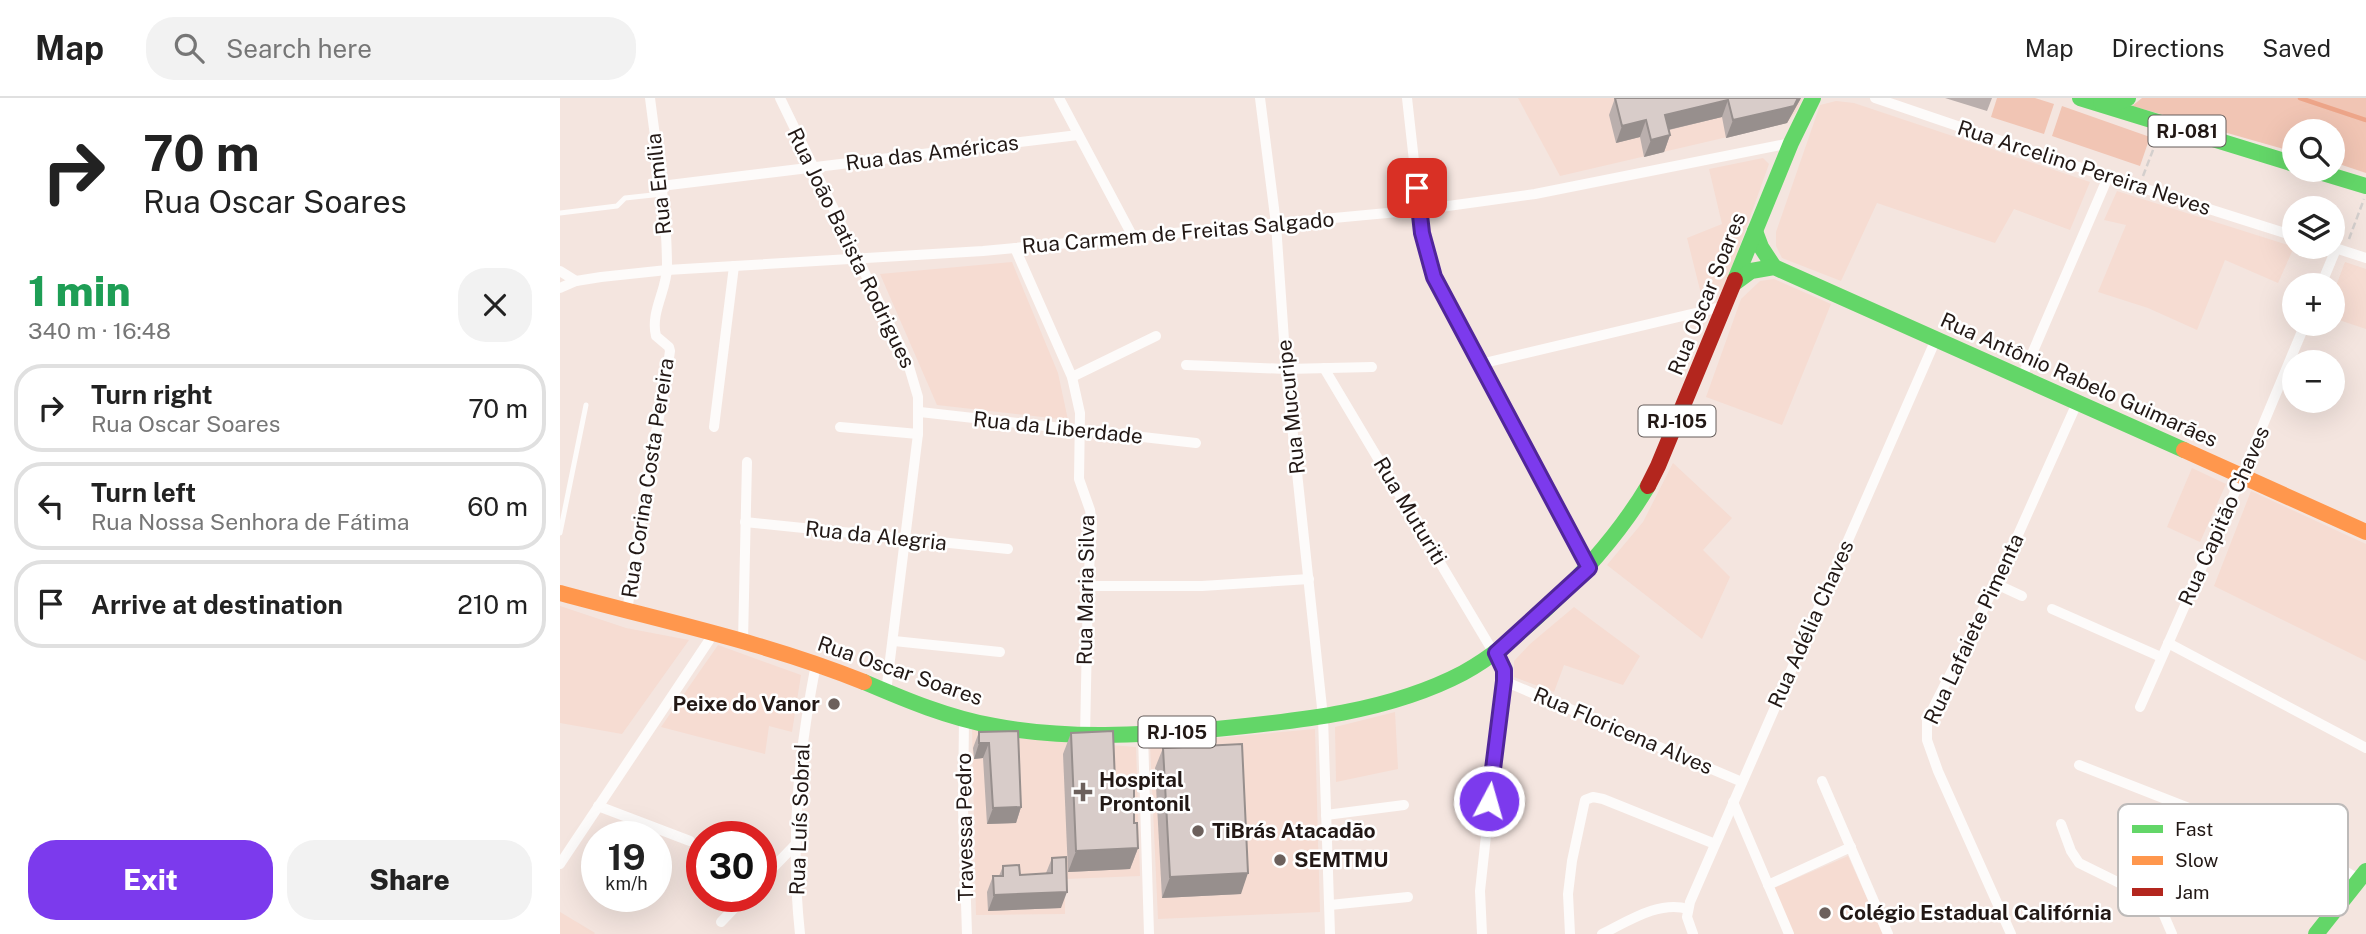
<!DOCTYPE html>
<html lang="en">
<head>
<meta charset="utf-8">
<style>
  :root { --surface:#fff; --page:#f2f2f2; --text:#222; --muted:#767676; --line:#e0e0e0; --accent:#7c3aed }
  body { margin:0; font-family:"Public Sans",sans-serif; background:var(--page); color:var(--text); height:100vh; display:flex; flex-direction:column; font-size:26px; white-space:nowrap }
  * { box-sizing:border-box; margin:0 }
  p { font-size:23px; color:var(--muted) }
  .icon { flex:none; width:38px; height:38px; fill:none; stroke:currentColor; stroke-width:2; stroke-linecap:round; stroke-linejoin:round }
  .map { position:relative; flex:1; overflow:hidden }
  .panel { display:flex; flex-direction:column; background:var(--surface); width:560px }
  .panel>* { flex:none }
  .banner { background:#fff; color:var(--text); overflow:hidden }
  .buttons { position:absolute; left:1722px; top:21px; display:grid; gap:14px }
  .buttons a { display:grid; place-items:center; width:63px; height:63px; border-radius:50%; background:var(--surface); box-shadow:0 7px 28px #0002; font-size:35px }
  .speed { position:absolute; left:21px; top:723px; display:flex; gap:14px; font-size:35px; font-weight:700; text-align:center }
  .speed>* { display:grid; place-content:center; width:91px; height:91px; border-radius:50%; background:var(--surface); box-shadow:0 7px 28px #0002; line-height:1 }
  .speed small { font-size:18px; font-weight:400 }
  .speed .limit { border:10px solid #d22; background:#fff; color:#111 }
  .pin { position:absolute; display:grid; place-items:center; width:60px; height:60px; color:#fff; margin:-30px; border-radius:14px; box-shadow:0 4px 10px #0006 }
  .me { position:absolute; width:77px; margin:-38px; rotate:6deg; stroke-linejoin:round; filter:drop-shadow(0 0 5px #0008) }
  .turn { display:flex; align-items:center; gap:24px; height:147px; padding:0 28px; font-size:32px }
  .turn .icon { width:91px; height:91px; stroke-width:2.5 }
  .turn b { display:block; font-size:49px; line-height:60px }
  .round { display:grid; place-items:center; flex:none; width:74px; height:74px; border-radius:28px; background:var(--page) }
  .overview { display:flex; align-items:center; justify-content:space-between; height:119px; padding:0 28px }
  h1 { font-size:42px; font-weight:800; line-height:52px; color:#1e9e55 }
  .cta { display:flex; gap:14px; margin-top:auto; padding:14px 28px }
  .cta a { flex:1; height:80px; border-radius:28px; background:var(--accent); color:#fff; font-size:28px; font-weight:800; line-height:80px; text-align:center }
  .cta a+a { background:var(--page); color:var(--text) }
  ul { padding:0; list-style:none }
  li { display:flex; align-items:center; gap:21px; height:88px; margin:0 14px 10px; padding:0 14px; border:4px solid var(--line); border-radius:28px }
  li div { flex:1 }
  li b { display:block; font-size:26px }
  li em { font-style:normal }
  header { display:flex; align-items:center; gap:42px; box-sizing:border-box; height:98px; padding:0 35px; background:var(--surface); border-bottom:2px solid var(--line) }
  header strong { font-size:33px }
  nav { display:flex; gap:38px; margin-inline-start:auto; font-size:24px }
  .search { width:490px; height:63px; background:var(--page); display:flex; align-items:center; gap:18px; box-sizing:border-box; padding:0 24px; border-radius:28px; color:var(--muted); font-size:26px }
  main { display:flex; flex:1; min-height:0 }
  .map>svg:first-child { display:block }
  .built { fill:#f6dcd2 }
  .park { fill:#f1c5b4 }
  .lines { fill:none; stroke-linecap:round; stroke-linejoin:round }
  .stream { stroke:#eda589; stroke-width:4.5 }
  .path { stroke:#d4cfcd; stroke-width:2.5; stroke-dasharray:7 3.5; stroke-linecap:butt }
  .lane { stroke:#fdfbfa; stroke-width:5 }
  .street { stroke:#fdfbfa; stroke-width:10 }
  .fast { stroke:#63d668; stroke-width:16 }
  .slow { stroke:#ff974d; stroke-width:16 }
  .jam { stroke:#b3261e; stroke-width:16 }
  .wall { fill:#baafad }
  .shaded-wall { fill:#978f8d }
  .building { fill:#d8ccc9; stroke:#978f8d; stroke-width:2 }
  .route-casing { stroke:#51269a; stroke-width:18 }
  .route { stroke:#7c3aed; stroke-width:12 }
  .poi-dot { fill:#6c605c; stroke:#fff; stroke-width:2.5 }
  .labels { text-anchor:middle; stroke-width:5; stroke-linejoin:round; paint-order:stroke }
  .shield { fill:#fff; stroke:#645d5b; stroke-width:2 }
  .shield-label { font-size:19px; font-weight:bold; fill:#221815 }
  .street-label { font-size:21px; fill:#221815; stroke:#fff }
  .poi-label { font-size:21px; font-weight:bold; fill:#221815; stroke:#fff; text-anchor:start }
  .key { fill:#fff; stroke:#bdbab9; stroke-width:2 }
  .key-label { font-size:19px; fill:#221815 }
</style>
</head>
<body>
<header>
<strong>Map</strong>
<div class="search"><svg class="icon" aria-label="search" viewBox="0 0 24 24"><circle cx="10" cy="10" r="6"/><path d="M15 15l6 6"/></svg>Search here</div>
<nav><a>Map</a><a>Directions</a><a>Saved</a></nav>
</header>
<main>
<section class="panel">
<div class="banner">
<div class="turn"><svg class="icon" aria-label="right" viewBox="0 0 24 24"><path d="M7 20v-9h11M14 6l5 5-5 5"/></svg><div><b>70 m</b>Rua Oscar Soares</div></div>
</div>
<div class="overview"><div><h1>1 min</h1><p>340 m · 16:48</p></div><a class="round"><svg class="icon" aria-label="close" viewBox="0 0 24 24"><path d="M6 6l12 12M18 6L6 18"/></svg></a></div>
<ul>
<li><svg class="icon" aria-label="right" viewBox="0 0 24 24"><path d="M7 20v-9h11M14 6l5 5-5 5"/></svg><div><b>Turn right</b><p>Rua Oscar Soares</p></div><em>70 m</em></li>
<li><svg class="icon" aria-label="left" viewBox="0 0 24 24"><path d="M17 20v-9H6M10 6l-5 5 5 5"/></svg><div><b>Turn left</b><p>Rua Nossa Senhora de Fátima</p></div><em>60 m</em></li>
<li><svg class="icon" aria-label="arrive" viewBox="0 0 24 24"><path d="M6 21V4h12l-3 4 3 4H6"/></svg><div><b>Arrive at destination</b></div><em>210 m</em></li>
</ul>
<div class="cta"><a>Exit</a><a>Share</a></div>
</section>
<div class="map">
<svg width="1806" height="836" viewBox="0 0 1806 836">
  <rect width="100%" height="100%" fill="#f4e5df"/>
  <g class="built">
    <polygon points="958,0 1243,0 1236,14 1227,25 1000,78"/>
    <polygon points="1276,3 1294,5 1530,84 1510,132 1454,111 1435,145 1317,105 1281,183 1222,160 1216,148 1216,134 1260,7"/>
    <polygon points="1203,60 1209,66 1164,192 1141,196 1127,140 1162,126 1149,71"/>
    <polygon points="1557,93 1734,149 1718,185 1665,162 1637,232 1588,210 1538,194 1566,127 1544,122"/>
    <polygon points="452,164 498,275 508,322 377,307 320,176"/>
    <polygon points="1785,164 1806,171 1806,231 1773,220 1773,196"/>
    <polygon points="1214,181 1271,206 1222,327 1146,299 1181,201 1200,183"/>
    <polygon points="1113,365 1172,420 1143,452 1170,479 1142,541 1047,467 1083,424"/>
    <polygon points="1632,370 1666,386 1640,444 1607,429"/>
    <polygon points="1691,393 1806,446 1806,563 1654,488"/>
    <polygon points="0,508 66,530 129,542 62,636 0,625"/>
    <polygon points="1014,509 1080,558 1063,587 1004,567 994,594 954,579 954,563 970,546"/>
    <polygon points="158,547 241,577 232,634 209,628 205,656 101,629"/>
    <polygon points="835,614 838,671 776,684 775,629"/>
    <polygon points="412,629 458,640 576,649 580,778 505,781 505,816 416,817"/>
    <polygon points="755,631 760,814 598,821 590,646"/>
    <polygon points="1288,758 1323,836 1228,836 1207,793"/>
    <polygon points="0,814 35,835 34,836 0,836"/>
  </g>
  <g class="park">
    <polygon points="1437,0 1475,0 1494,6 1484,36 1431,19"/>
    <polygon points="1582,0 1806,0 1806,75 1773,64 1773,33 1734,33 1734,54 1572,8"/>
    <polygon points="1502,8 1590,39 1580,68 1492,38"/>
  </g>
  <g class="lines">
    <polyline class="stream" points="1740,0 1806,22"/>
    <g class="path">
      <polyline points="1583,78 1598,39"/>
      <polyline points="1789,141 1804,101"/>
    </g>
    <g class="lane">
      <polyline points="0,115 57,108 65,100 102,96"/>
      <polyline points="0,435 26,307"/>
    </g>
    <g class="street">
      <polyline points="220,0 347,262 358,299 358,336 326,594"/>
      <polyline points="499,0 573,139"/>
      <polyline points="700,0 716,126 726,271 763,619 770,836"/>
      <polyline points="847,0 862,135 874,179 1029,470"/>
      <polyline points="1315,0 1548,79 1734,138"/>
      <polyline points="101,88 518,37"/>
      <polyline points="1772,149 1806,160"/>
      <polyline points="455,150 512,279 520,315 519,381 530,412 532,426 528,488 525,639"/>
      <polyline points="0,173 16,183"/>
      <polyline points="1761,187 1776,151"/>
      <polyline points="0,190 16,183 41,179 107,172 423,153 859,112 975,96 1231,45"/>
      <polyline points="920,266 1165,208"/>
      <polyline points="626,267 726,271 812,269"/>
      <polyline points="764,270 944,572 920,793 922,836"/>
      <polyline points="512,279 596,238"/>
      <polyline points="1462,279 1548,79"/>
      <polyline points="360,314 636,345"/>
      <polyline points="154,329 174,168"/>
      <polyline points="280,329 358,336"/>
      <polyline points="185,424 448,451"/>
      <polyline points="1436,486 1462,498"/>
      <polyline points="528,488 642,488 749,481"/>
      <polyline points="1492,511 1601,559"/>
      <path d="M67 513 90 364 104 294 110 253 109 249 96 238C90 214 107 192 107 169 107 113 97 56 90 0"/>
      <polyline points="183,543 187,364"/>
      <polyline points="334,543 440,554"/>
      <polyline points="1608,545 1806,650"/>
      <polyline points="944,583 1182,684"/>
      <polyline points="1580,609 1672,401 1745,226"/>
      <polyline points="404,621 403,710 407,836"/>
      <polyline points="583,637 589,836"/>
      <polyline points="1519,667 1644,716 1691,721 1706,725 1798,781"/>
      <polyline points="1262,683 1328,836"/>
      <polyline points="1173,704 1229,836"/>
      <polyline points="38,708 130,743"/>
      <polyline points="766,717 844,707"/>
      <polyline points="1501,726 1511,753 1519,765 1594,802 1600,808 1612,836"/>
      <polyline points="0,766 154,535"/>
      <polyline points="201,782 235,747"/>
      <polyline points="1208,787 1291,749"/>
      <polyline points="770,807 848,799"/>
      <polyline points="161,824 186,798"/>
      <path d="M240 836C230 743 238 658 256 566"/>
      <polyline points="1010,836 1008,796 1012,763 1025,702 1033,699 1043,701 1155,746"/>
      <path d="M1042 836C1067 824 1099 802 1128 811"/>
      <polyline points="1133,836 1127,819 1130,804 1376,241"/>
      <polyline points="1451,836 1378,673 1367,642 1367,622 1436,486 1517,305"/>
    </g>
    <g class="fast">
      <polyline points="1520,0 1734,66"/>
      <polyline points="1541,4 1558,4 1568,0"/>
      <polyline points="1753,72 1806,88"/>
      <polyline points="1195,133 1201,149 1214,169"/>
      <polyline points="1175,182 1231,45 1253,0"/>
      <polyline points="1176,184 1191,173 1214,169 1624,352"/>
      <path d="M304 584C346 602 389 620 434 628 508 642 582 637 656 631 739 623 829 614 903 575 936 557 960 534 987 510 1026 473 1060 435 1088 388"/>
      <polyline points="1756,836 1806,773"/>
    </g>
    <g class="slow">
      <polyline points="1624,352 1806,434"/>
      <path d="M0 495C102 523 205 544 304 584"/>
    </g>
    <polyline class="jam" points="1088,388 1098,368 1175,182"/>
  </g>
  <g class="wall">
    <polygon points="1055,0 1241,0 1227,25 1166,40 1162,19 1109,32 1110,37 1104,54 1084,59 1080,39 1056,45 1049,17"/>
    <polygon points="1385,0 1432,0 1427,13"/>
    <polygon points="458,633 461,709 456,725 427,726 423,660 414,661 413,650 419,634"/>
    <polygon points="511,635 555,684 574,725 578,750 570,771 508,774 503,656"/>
    <polygon points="603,650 681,796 602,800 595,670"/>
    <polygon points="492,760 501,810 428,813 427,794 433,778 439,778 443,768 460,777 486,775"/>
  </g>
  <g class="shaded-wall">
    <polygon points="1238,0 1241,0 1227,25 1166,40 1173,22"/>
    <polygon points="1168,2 1162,19 1099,34 1105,17"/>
    <polygon points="1086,22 1080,39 1056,45 1062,28"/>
    <polygon points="1110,37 1104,54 1084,59 1091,42"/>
    <polygon points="419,645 429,645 423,660 414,661"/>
    <polygon points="461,709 456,725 427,726 433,710"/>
    <polygon points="578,750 570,771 508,774 516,753"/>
    <polygon points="688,775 681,796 602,800 610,779"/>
    <polygon points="507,794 501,810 428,813 434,797"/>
  </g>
  <g class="building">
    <polygon points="1055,0 1238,0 1234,8 1173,22 1168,2 1105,17 1110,37 1091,42 1086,22 1062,28"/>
    <polygon points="458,633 461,709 433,710 429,645 419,645 419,634"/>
    <polygon points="553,633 555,684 574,684 574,725 577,725 578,750 516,753 511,635"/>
    <polygon points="682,646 688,775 610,779 603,650"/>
    <polygon points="506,759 507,794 434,797 433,778 443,778 443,768 459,767 460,777 492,775 492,760"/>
  </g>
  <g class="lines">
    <g class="route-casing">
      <polyline id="route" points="857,90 862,135 874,179 1029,470 936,555 944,572 944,583 929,703"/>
    </g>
    <use href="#route" class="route"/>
  </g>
  <g class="poi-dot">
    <circle cx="274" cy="606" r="7"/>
    <path d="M519.5 683.5h7v7h7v7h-7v7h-7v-7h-7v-7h7z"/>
    <circle cx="638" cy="733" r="7"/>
    <circle cx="720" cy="762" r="7"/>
    <circle cx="1265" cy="815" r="7"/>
  </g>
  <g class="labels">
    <g class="shield">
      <rect x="1588.5" y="17.5" width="77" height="31" rx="5"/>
      <rect x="1078.5" y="307.5" width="77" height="31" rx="5"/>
      <rect x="578.5" y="618.5" width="77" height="31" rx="5"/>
    </g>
    <g class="shield-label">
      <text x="1627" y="40">RJ-081</text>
      <text x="1117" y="330">RJ-105</text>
      <text x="617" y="641">RJ-105</text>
    </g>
    <g class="street-label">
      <text transform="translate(372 55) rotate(-7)" y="7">Rua das Américas</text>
      <text transform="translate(1524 70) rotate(18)" y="7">Rua Arcelino Pereira Neves</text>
      <text transform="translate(99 86) rotate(-96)" y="7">Rua Emília</text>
      <text transform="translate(618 135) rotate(-5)" y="7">Rua Carmem de Freitas Salgado</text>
      <text transform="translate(291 150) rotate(64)" y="7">Rua João Batista Rodrigues</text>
      <text transform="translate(1147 196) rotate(-68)" y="7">Rua Oscar Soares</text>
      <text transform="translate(1519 282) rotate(24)" y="7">Rua Antônio Rabelo Guimarães</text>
      <text transform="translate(731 309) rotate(-96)" y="7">Rua Mucuripe</text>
      <text transform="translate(498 330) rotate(6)" y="7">Rua da Liberdade</text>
      <text transform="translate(88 380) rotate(-81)" y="7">Rua Corina Costa Pereira</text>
      <text transform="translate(850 413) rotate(59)" y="7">Rua Muturiti</text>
      <text transform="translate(1664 418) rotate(-66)" y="7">Rua Capitão Chaves</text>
      <text transform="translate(316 438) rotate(6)" y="7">Rua da Alegria</text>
      <text transform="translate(526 492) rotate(-89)" y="7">Rua Maria Silva</text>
      <text transform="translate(1251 526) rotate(-66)" y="7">Rua Adélia Chaves</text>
      <text transform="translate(1414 531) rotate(-65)" y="7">Rua Lafaiete Pimenta</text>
      <text transform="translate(340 573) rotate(19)" y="7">Rua Oscar Soares</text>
      <text transform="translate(1063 633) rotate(23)" y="7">Rua Floricena Alves</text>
      <text transform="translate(240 721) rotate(-88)" y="7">Rua Luís Sobral</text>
      <text transform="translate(405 729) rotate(-91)" y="7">Travessa Pedro</text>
    </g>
    <g class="poi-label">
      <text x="260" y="613" text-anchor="end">Peixe do Vanor</text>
      <text x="539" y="689">Hospital<tspan x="539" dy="24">Prontonil</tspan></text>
      <text x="652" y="740">TiBrás Atacadão</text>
      <text x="734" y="769">SEMTMU</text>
      <text x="1279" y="822">Colégio Estadual Califórnia</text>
    </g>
  </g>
  <rect x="1558" y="706" width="230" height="112" rx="10" class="key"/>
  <rect x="1572" y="727" width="31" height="8" fill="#63d668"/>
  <rect x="1572" y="758" width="31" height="9" fill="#ff974d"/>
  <rect x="1572" y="790" width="31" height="8" fill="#b3261e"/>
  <g class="key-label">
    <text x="1615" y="738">Fast</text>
    <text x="1615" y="769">Slow</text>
    <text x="1615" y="801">Jam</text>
  </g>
</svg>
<div class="buttons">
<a><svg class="icon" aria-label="search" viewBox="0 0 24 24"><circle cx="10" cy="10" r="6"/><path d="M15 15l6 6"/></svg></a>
<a><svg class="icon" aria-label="layers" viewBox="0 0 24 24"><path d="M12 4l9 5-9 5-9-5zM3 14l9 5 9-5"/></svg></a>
<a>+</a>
<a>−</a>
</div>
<div class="speed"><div>19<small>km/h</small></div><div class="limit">30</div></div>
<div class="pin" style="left:857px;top:90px;background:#d93025"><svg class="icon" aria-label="arrive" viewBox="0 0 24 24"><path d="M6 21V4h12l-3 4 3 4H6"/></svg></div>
<svg class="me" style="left:929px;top:703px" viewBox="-20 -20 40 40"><circle r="17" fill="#7c3aed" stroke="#fff" stroke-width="3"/><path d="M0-11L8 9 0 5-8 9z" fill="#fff"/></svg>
</div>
</main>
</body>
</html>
